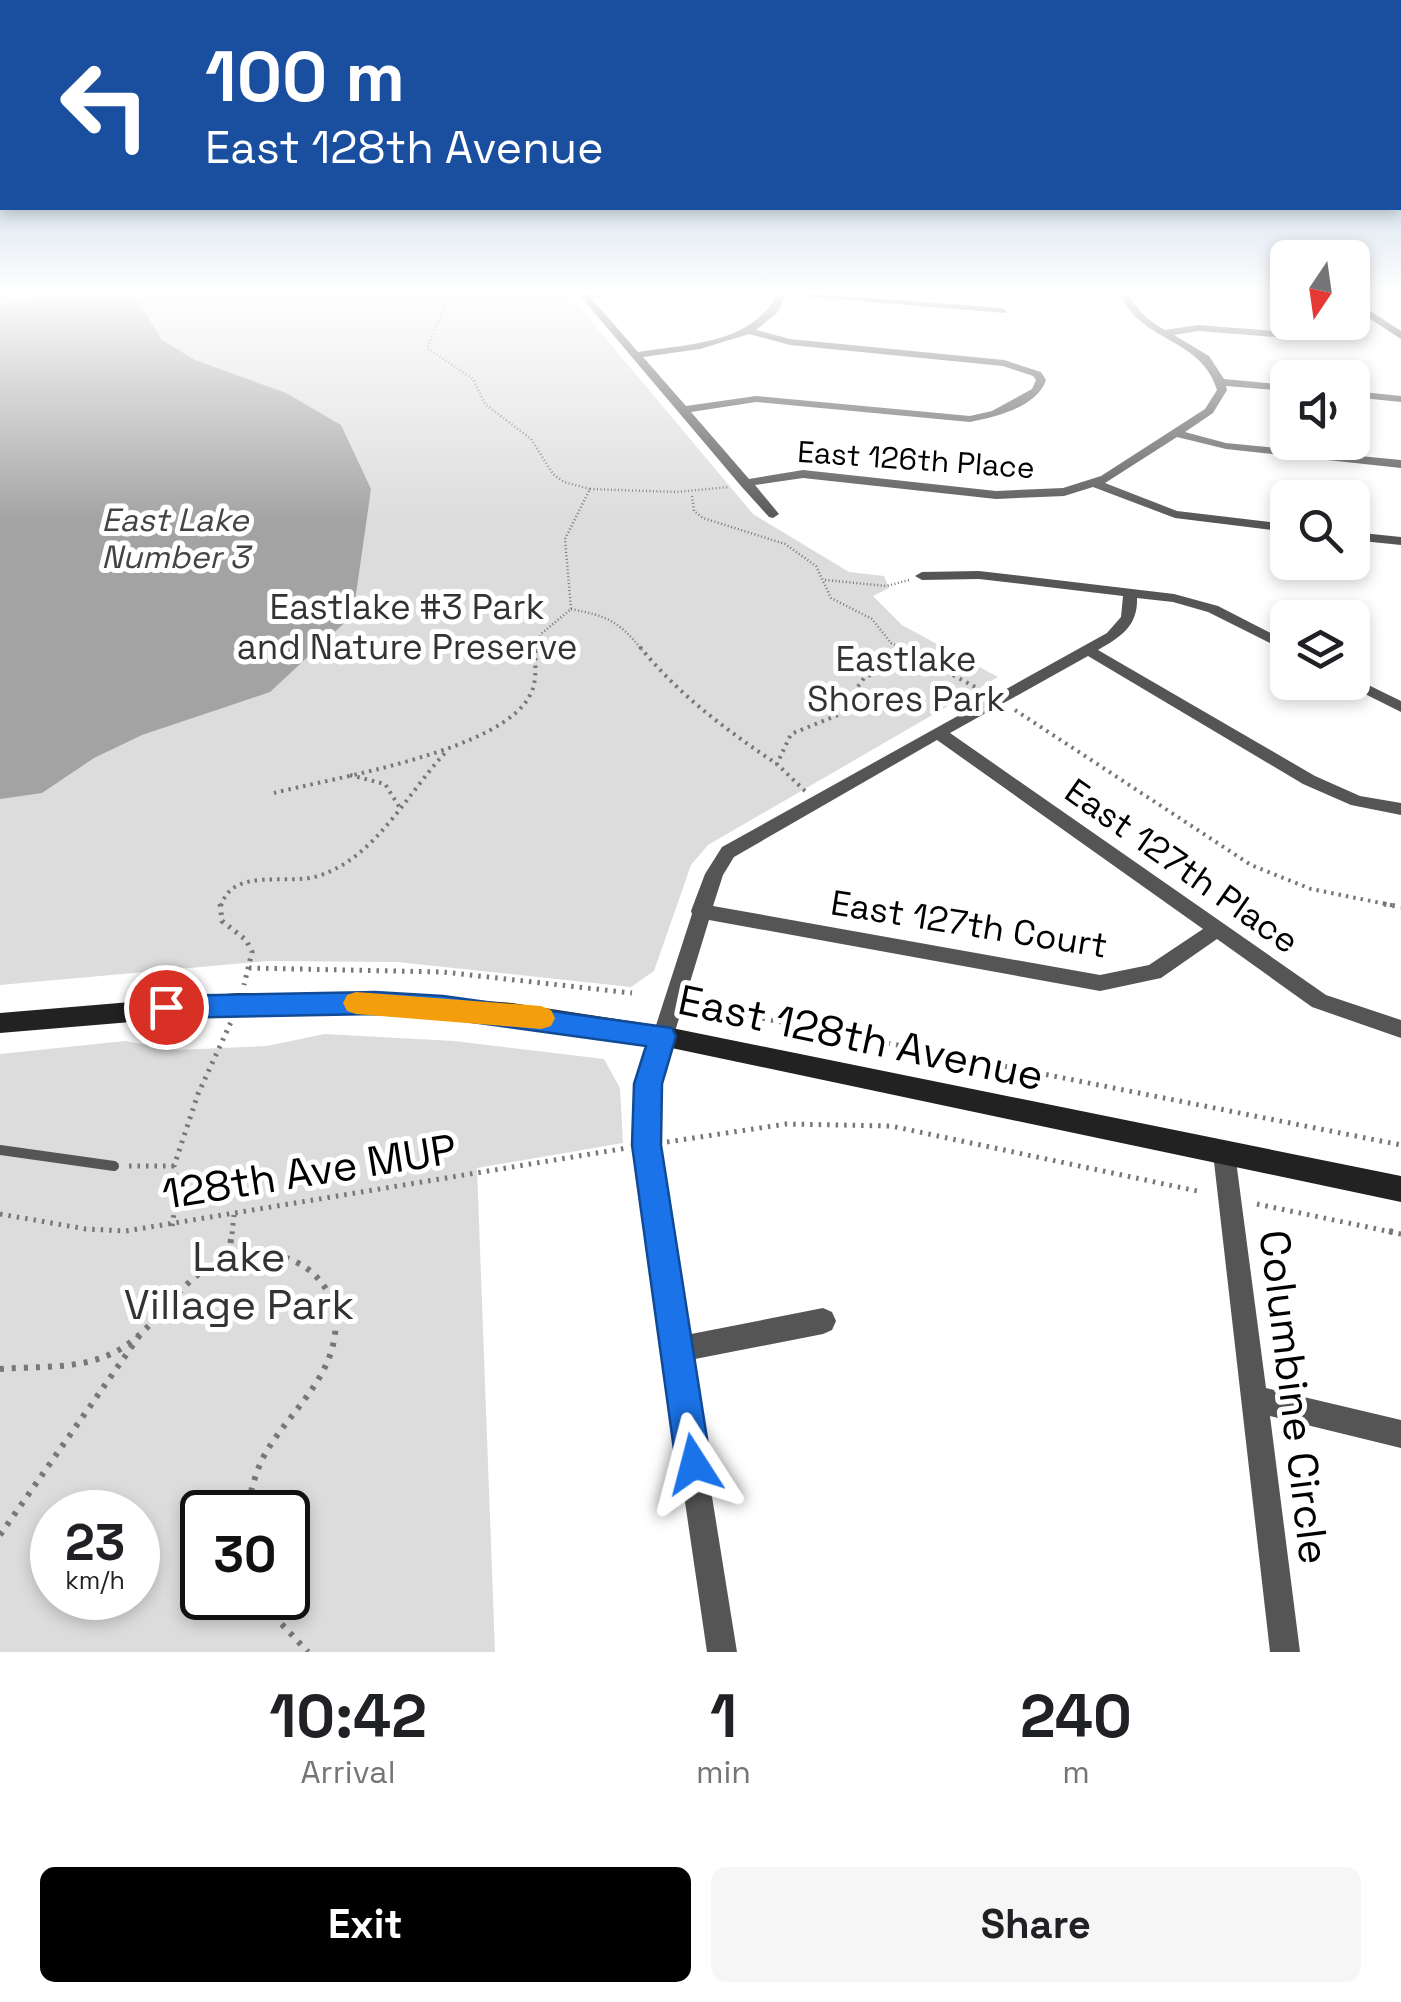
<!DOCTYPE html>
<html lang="en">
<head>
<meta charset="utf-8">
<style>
  :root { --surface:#fff; --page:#f6f6f6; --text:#202124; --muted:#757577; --accent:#000 }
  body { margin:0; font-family:"Space Grotesk",sans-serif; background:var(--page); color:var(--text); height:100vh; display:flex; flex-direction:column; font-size:38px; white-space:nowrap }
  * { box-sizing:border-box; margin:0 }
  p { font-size:32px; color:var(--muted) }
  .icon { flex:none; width:55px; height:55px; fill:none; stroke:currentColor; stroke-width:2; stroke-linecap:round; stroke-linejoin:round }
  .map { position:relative; height:1652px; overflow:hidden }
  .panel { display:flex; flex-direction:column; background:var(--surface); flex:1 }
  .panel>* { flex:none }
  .guide { position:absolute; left:0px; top:0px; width:1402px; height:210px; box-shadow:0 5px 15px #0003; background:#1a4fa0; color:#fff; overflow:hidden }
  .needle { width:65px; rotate:193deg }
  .buttons { position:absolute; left:1270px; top:240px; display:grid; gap:20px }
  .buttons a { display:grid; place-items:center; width:100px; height:100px; border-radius:15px; background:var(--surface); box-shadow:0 5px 15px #0003; font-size:50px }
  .speed { position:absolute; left:30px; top:1490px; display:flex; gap:20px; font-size:50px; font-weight:700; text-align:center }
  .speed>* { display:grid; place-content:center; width:130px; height:130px; border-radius:50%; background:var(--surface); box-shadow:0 5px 15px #0003; line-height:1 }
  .speed small { font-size:25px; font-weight:400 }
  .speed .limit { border:5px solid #111; border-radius:15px; background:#fff; color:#111 }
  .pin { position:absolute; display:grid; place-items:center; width:85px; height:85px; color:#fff; margin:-42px; border:5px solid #fff; border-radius:50%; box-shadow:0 2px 10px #0007 }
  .me { position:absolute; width:110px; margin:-55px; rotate:351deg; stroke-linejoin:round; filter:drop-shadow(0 0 8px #0008) }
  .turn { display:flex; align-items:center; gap:35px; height:210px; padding:0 40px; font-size:45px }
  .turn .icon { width:130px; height:130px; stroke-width:2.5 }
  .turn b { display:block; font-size:70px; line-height:85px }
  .eta { display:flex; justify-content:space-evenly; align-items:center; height:170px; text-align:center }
  .eta b { font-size:60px; font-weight:700; line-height:70px }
  .action { display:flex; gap:20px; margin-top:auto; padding:20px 40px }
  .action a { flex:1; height:115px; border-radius:15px; background:var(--accent); color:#fff; font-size:40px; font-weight:700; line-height:115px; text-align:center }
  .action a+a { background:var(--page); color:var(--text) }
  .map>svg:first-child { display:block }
  .green { fill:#dcdcdc; fill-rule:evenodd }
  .water { fill:#a3a3a3 }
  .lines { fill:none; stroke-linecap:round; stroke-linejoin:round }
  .path-far3 { stroke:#777; stroke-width:2.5; stroke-dasharray:1 2.5; stroke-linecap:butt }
  .path-far2 { stroke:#777; stroke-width:4; stroke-dasharray:2.5 5; stroke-linecap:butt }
  .path-far1 { stroke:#777; stroke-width:5; stroke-dasharray:2.5 6; stroke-linecap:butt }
  .path { stroke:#777; stroke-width:6; stroke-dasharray:4 8; stroke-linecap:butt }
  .lane { stroke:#555; stroke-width:10 }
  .street { fill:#555; fill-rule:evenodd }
  .secondary { fill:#222; fill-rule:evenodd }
  .route { fill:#1a73e8; stroke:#114b97; stroke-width:2.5 }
  .slow { fill:#f59e0b }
  .labels { text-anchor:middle; stroke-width:10; stroke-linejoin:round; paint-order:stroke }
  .far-street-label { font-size:30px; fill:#000; stroke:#fff }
  .far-water-label { font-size:32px; font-style:italic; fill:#444; stroke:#fff }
  .park-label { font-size:35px; fill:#333; stroke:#fff }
  .street-label { font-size:35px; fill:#000; stroke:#fff }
  .near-street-label { font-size:42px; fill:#000; stroke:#fff }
  .near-park-label { font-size:42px; fill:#333; stroke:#fff }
</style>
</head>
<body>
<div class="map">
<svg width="1401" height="1652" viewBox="0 0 1401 1652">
  <rect width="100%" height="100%" fill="#fff"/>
  <g class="green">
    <polygon points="0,291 566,291 753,514 849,572 884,576 889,588 873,596 902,625 998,677 708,845 691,865 654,971 631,987 397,962 268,961 0,985"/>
    <path d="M324 1034 454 1041 604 1059 620 1088 623 1143 477 1168 495 1652H0V1054L125 1041 178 1050 267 1046ZM52 1512H138V1598H52ZM202 1512H288V1598H202Z"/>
  </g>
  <path class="water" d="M53 291H138L134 295 162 340 195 360 286 393 341 425 371 489 353 615 270 692 142 735 94 758 42 793 0 799V305C16 300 41 300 53 291Z"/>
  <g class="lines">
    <g class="path-far3">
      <polyline points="451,291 427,348 473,379 485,404 531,439 553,474 564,482 590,489 565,539 571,609 541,634 536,650"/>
      <polyline points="590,489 676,492 729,487"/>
      <polyline points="692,496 694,511 703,518 785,544 816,566 831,598 872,619 891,643 906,650"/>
      <polyline points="825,580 887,586 909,580"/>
      <path d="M571 609C607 616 619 621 642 650"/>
    </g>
    <g class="path-far2">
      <path d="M640 647C679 695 726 730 777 764"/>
      <polyline points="900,647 981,690"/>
      <polyline points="1015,710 1251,865 1311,889 1396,906"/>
      <polyline points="350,775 385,784 400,808"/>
      <polyline points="805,791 777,764 791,734 838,715 864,678 891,665 934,664"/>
      <path d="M274 793C332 778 506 751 531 693 538 679 534 662 536 647"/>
      <path d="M221 906C233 866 287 886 318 876 376 858 407 793 446 752"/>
    </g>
    <g class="path-far1">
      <polyline points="220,904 222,921 246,940 252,952 244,985"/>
      <polyline points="1384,904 1401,907"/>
      <polyline points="249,968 443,972 632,993"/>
      <polyline points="712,1013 751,1016 1401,1145"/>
      <polyline points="667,1142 786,1124 891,1126 1202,1192"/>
      <polyline points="129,1166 174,1166"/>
      <polyline points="1257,1204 1401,1234"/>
      <polyline points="0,1214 86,1229 126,1231 627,1148"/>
      <polyline points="172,1226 178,1190 174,1166 198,1094 231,1022"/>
      <polyline points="232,1234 234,1215"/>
    </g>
    <g class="path">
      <polyline points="1389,1231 1401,1234"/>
      <polyline points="229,1255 232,1231"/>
      <path d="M0 1369C36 1366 79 1370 113 1353 159 1331 179 1273 230 1257 288 1240 349 1280 333 1345 323 1387 286 1417 265 1454 255 1472 251 1492 246 1512"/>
      <polyline points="0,1535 142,1332"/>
      <polyline points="257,1598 308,1652"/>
    </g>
    <polyline class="lane" points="0,1150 114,1166"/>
    <g class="street">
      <path d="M576 291H585L587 294 625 291 592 299 638 352C690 344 754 344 779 291L1002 308 1007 311 1005 313 786 295 778 312 756 330 790 339 1004 360 1041 372 1046 380C1037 407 996 417 970 422L756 402 691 412 749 479 803 470 996 491 1063 488 1101 476 1205 409 1217 390C1201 336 1138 343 1119 291H1127C1136 310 1147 320 1165 330L1198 325 1303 333 1308 336 1303 339 1198 331 1174 335 1209 356 1224 379 1288 385V391L1226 386 1227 390 1213 413 1185 432 1226 443 1401 460V468L1226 449 1177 437 1105 483 1177 511 1288 524V532L1175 518 1093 487 1064 496 996 499 803 478 755 485 779 514 773 518 769 517 741 486ZM749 334 790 345 1003 366 1033 376 1036 380 1032 389 992 411 970 416 756 396 686 406 643 357 700 349Z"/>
      <polygon points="1352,391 1401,396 1401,402 1352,397"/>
      <polygon points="1352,532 1401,537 1401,545 1352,540"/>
      <path d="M979 571 1174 594 1218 606 1288 642V652L1208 612 1173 602 1137 598C1138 626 1121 637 1098 650L1315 776 1360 796 1401 803V815L1351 805 1303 784 1088 656 950 733 1326 995 1401 1020V1038L1312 1007 1217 939 1161 978 1100 991 709 920 659 1084 657 1145 686 1335 823 1308 832 1312 836 1321 832 1330 823 1334 690 1360 737 1652H707L639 1188 635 1145 637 1084 692 914 691 911 705 874 722 847 1107 633 1121 617 1123 596 979 579 922 580 915 576 922 572ZM937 740 1203 929 1149 965 1100 975 713 906 723 875 734 857Z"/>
      <polygon points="1352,677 1401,701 1401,712 1347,685 1345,682 1352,682"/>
      <polygon points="1224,1142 1232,1146 1235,1153 1266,1388 1401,1420 1401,1448 1270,1416 1300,1652 1270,1652 1213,1153 1216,1146"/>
    </g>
    <g class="secondary">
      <polygon points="1352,299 1401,331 1401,339 1352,307"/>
      <polygon points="238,993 375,993 512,1003 662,1026 1401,1176 1401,1202 662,1046 512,1023 375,1013 238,1013 0,1033 0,1013"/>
    </g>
  </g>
  <linearGradient id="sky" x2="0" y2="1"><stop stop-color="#8cadcc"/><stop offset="0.56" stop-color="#fff"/><stop offset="1" stop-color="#fff" stop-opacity="0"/></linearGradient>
  <rect width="1401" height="522" fill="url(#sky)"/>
  <polygon class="route" points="375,992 443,996 672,1028 676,1036 662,1084 661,1145 711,1464 706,1476 694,1481 681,1476 676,1464 632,1145 634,1084 646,1046 443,1018 375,1014 166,1018 157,1015 153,1007 157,999 166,996"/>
  <polygon class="slow" points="356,992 541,1006 551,1010 555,1018 551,1026 541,1029 356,1014 347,1011 343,1003 347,995"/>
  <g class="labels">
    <g class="far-street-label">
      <text transform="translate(916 460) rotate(4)" y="10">East 126th Place</text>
    </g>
    <g class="far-water-label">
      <text x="175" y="531">East Lake<tspan x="175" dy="37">Number 3</tspan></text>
    </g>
    <g class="park-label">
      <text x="407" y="619">Eastlake #3 Park<tspan x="407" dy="40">and Nature Preserve</tspan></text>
      <text x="906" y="671">Eastlake<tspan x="906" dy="40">Shores Park</tspan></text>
    </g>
    <g class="street-label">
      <text transform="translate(1182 866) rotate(35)" y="12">East 127th Place</text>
      <text transform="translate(969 924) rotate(9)" y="12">East 127th Court</text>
    </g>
    <g class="near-street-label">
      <text transform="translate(861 1037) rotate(12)" y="15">East 128th Avenue</text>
      <text transform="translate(309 1171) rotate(-9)" y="15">128th Ave MUP</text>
      <text transform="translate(1295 1397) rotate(83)" y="15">Columbine Circle</text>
    </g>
    <g class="near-park-label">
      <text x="239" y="1271">Lake<tspan x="239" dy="48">Village Park</tspan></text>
    </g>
  </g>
</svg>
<div class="buttons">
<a><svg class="needle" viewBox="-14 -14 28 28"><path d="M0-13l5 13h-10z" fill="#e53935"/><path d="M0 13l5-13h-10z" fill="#757577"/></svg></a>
<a><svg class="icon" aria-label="sound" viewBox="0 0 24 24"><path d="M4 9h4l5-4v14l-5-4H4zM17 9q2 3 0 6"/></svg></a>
<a><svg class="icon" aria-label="search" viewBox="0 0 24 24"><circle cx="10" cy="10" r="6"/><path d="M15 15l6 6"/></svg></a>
<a><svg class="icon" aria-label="layers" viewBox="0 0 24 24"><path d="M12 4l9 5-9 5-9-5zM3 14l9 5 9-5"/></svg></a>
</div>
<div class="speed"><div>23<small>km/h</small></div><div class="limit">30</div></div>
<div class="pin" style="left:166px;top:1007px;background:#d93025"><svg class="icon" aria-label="arrive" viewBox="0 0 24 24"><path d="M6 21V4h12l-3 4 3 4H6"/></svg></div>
<svg class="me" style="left:694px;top:1464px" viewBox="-20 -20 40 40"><path d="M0-17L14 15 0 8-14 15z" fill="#1a73e8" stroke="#fff" stroke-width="4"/></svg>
<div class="guide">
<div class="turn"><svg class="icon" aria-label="left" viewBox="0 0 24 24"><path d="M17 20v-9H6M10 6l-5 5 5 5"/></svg><div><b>100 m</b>East 128th Avenue</div></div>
</div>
</div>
<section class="panel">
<div class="eta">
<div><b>10:42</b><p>Arrival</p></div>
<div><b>1</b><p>min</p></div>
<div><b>240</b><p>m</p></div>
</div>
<div class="action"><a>Exit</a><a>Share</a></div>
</section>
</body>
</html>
